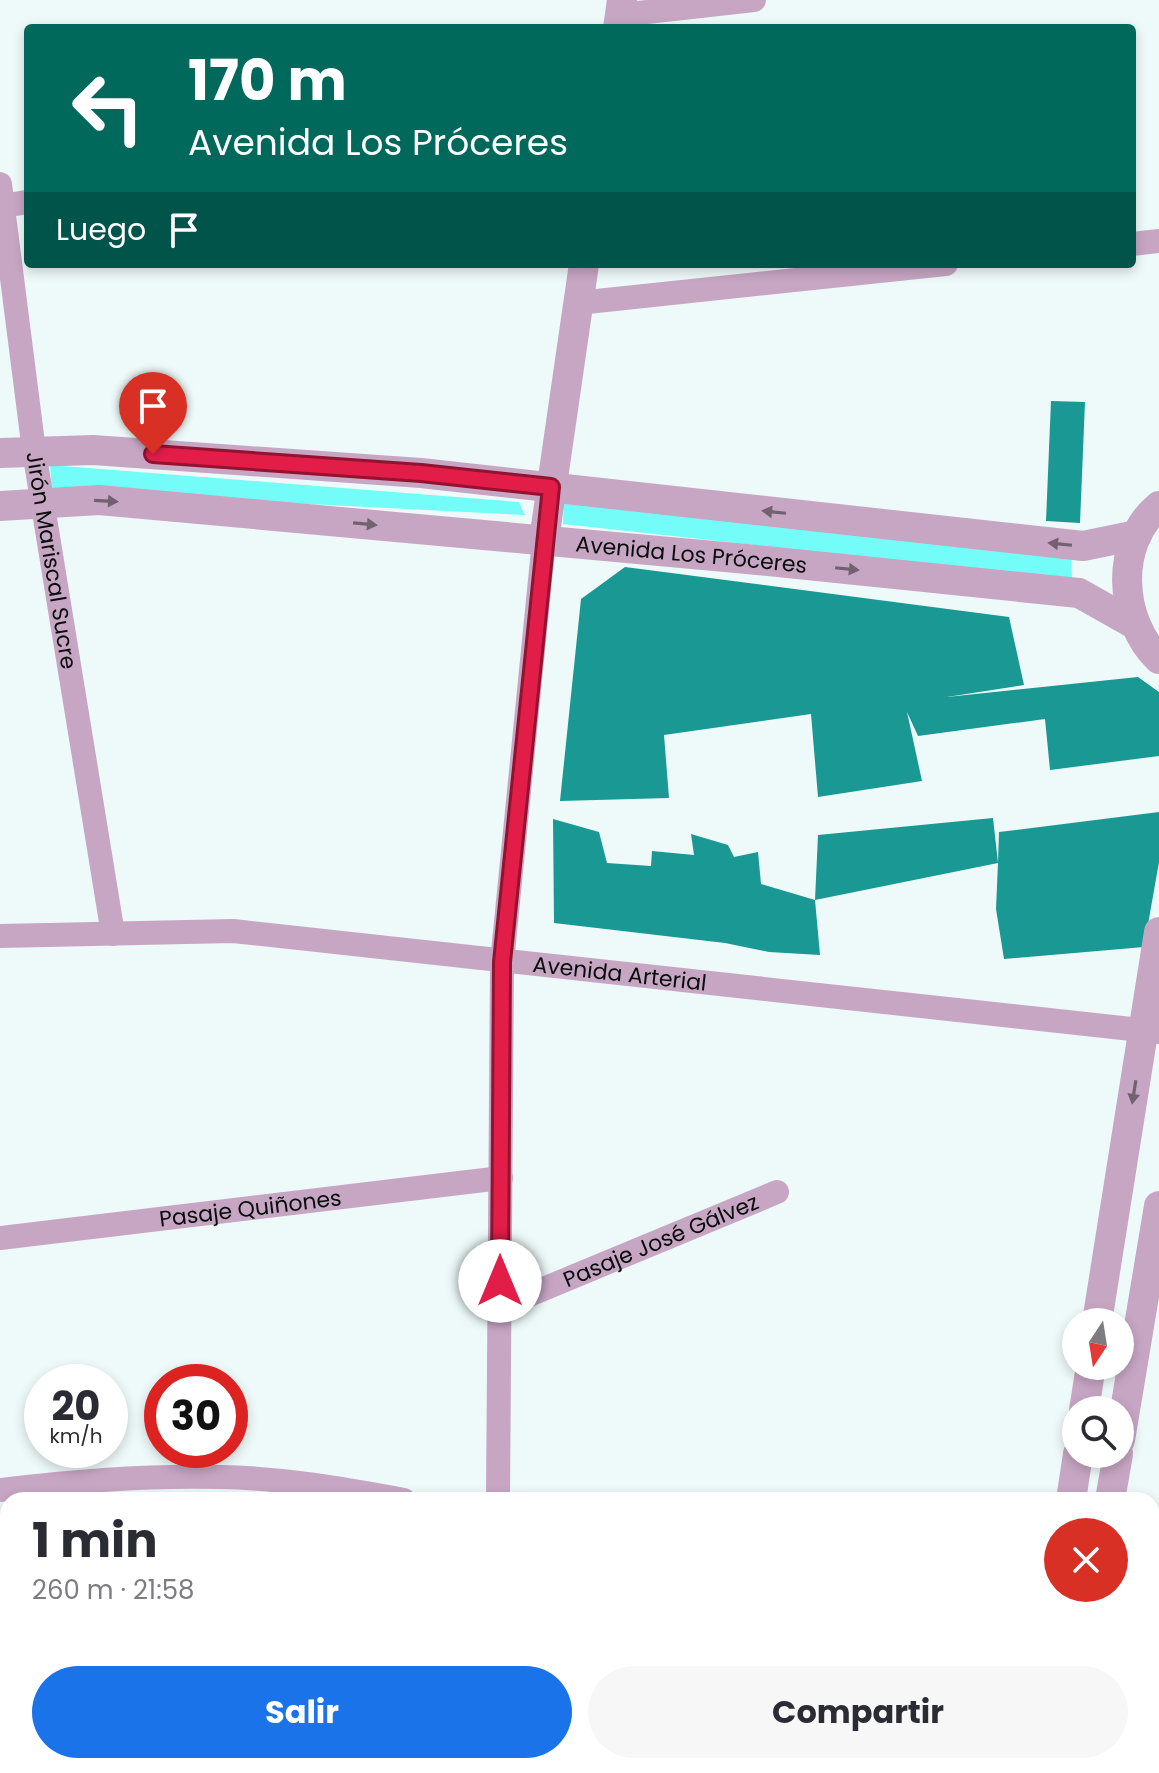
<!DOCTYPE html>
<html lang="es">
<head>
<meta charset="utf-8">
<style>
  :root { --surface:#fff; --page:#f7f7f7; --text:#2b2b33; --muted:#7c7c81; --accent:#1a73e8 }
  body { margin:0; font-family:Poppins,sans-serif; background:var(--page); color:var(--text); height:100vh; display:flex; flex-direction:column; font-size:30px; white-space:nowrap }
  * { box-sizing:border-box; margin:0 }
  p { font-size:26px; color:var(--muted) }
  .icon { flex:none; width:44px; height:44px; fill:none; stroke:currentColor; stroke-width:2; stroke-linecap:round; stroke-linejoin:round }
  .map { position:relative; flex:1; overflow:hidden }
  .details { position:absolute; left:0px; top:1492px; width:1160px; height:282px; display:flex; flex-direction:column; background:var(--surface); border-radius:24px 24px 0 0; box-shadow:0 4px 12px #0003 }
  .details>* { flex:none }
  .guide { position:absolute; left:24px; top:24px; width:1112px; height:244px; border-radius:8px; box-shadow:0 4px 12px #0003; background:#00695c; color:#fff; overflow:hidden }
  .needle { width:52px; rotate:192deg }
  .buttons { position:absolute; left:1062px; top:1308px; display:grid; gap:16px }
  .buttons a { display:grid; place-items:center; width:72px; height:72px; border-radius:50%; background:var(--surface); box-shadow:0 4px 12px #0003; font-size:40px }
  .speed { position:absolute; left:24px; top:1364px; display:flex; gap:16px; font-size:40px; font-weight:700; text-align:center }
  .speed>* { display:grid; place-content:center; width:104px; height:104px; border-radius:50%; background:var(--surface); box-shadow:0 4px 12px #0003; line-height:1 }
  .speed small { font-size:20px; font-weight:400 }
  .speed .limit { border:12px solid #d22; background:#fff; color:#111 }
  .pin { position:absolute; display:grid; place-items:center; width:68px; height:68px; color:#fff; margin:-82px -34px; border-radius:50% 50% 50% 0; rotate:-45deg; box-shadow:0 0 8px #0007 }
  .pin .icon { rotate:45deg }
  .me { position:absolute; width:88px; margin:-44px; rotate:0deg; stroke-linejoin:round; filter:drop-shadow(0 0 6px #0008) }
  .turn { display:flex; align-items:center; gap:28px; height:168px; padding:0 32px; font-size:36px }
  .turn .icon { width:104px; height:104px; stroke-width:2.5 }
  .turn b { display:block; font-size:56px; line-height:68px }
  .then { display:flex; align-items:center; height:76px; padding:0 32px; background:#0003; gap:16px; font-size:30px }
  .round { display:grid; place-items:center; flex:none; width:84px; height:84px; border-radius:42px; background:var(--page) }
  .overview { display:flex; align-items:center; justify-content:space-between; height:136px; padding:0 32px }
  h1 { font-size:48px; font-weight:700; line-height:60px }
  .cta { display:flex; gap:16px; margin-top:auto; padding:16px 32px }
  .cta a { flex:1; height:92px; border-radius:48px; background:var(--accent); color:#fff; font-size:32px; font-weight:700; line-height:92px; text-align:center }
  .cta a+a { background:var(--page); color:var(--text) }
  .map>svg:first-child { display:block }
  .green { fill:#74fdf8 }
  .building { fill:#199894 }
  .lines { fill:none; stroke-linecap:round; stroke-linejoin:round }
  .minor { stroke:#c7a6c4; stroke-width:24 }
  .tertiary { stroke:#c7a6c4; stroke-width:30 }
  .oneway { fill:#716171 }
  .route-casing { stroke:#92132f; stroke-width:20 }
  .route { stroke:#e11d48; stroke-width:14 }
  .labels { text-anchor:middle; stroke-width:6; stroke-linejoin:round; paint-order:stroke }
  .street-label { font-size:22px; fill:#080c0c; stroke:#fff }
</style>
</head>
<body>
<div class="map">
<svg width="1159" height="1773" viewBox="0 0 1159 1773">
  <rect width="100%" height="100%" fill="#eefaf9"/>
  <g class="green">
    <polygon points="50,465 519,502 525,515 52,491"/>
    <polygon points="564,500 1071,556 1072,580 563,524"/>
  </g>
  <g class="building">
    <polygon points="1051,401 1085,402 1080,523 1046,521"/>
    <polygon points="625,567 1009,617 1024,685 947,697 1138,677 1159,692 1159,756 1050,770 1045,719 918,736 907,712 922,781 818,797 811,714 664,735 669,798 560,801 581,599"/>
    <polygon points="1159,812 1159,862 1144,947 1004,959 996,909 998,863 815,900 820,955 769,952 725,943 554,923 553,819 599,832 607,863 651,866 652,851 694,855 691,834 728,845 734,857 758,852 761,884 815,900 818,835 993,818 998,863 999,832"/>
  </g>
  <g class="lines">
    <g class="minor">
      <polyline points="620,15 754,0"/>
      <path id="s1" d="M0 184 34 451 113 934"/>
      <polyline points="0,206 28,202"/>
      <polyline points="1132,244 1159,241"/>
      <polyline points="578,303 946,264"/>
      <path id="s2" d="M0 936 233 931 1159 1032"/>
      <path id="s3" d="M0 1238 501 1178"/>
      <path id="s4" d="M500 1307 777 1192"/>
      <path d="M0 1490C73 1481 147 1475 221 1477 281 1478 344 1489 404 1500"/>
      <polyline points="498,1500 502,962 544,540"/>
      <polyline points="1152,1552 1159,1551"/>
      <polyline points="503,1766 503,1773"/>
      <polyline points="794,1773 812,1766"/>
    </g>
    <g class="tertiary">
      <polyline points="618,28 622,0"/>
      <polyline points="0,453 93,450 421,473 1083,546 1137,535"/>
      <path id="s5" d="M0 506 99 500 747 559 1079 593 1134 624"/>
      <path d="M1159 506C1114 543 1119 621 1159 659"/>
      <polyline points="544,540 584,264"/>
      <polyline points="1097,1322 1159,932"/>
      <polyline points="1084,1410 1091,1366"/>
      <polyline points="1120,1440 1159,1206"/>
      <polyline points="1071,1500 1078,1454"/>
      <polyline points="1110,1500 1118,1454"/>
      <polyline points="1024,1773 1025,1766"/>
      <polyline points="1063,1773 1064,1766"/>
    </g>
  </g>
  <defs><path id="oneway-solid" d="M-6-.8H1V-3.2L6.5 0L1 3.2V.8H-6Z" transform="scale(2)"/></defs>
  <g class="oneway">
    <use href="#oneway-solid" transform="translate(106 501) rotate(3)"/>
    <use href="#oneway-solid" transform="translate(774 512) rotate(-174)"/>
    <use href="#oneway-solid" transform="translate(365 524) rotate(5)"/>
    <use href="#oneway-solid" transform="translate(1060 544) rotate(-174)"/>
    <use href="#oneway-solid" transform="translate(847 569) rotate(6)"/>
    <use href="#oneway-solid" transform="translate(1134 1092) rotate(99)"/>
  </g>
  <g class="lines">
    <g class="route-casing">
      <polyline id="route" points="153,454 421,473 551,487 502,962 500,1281"/>
    </g>
    <use href="#route" class="route"/>
  </g>
  <g class="labels">
    <g class="street-label">
      <text dy="8" stroke="none"><textPath href="#s5" startOffset="694">Avenida Los Próceres</textPath></text>
      <text dy="8" stroke="none"><textPath href="#s1" startOffset="380">Jirón Mariscal Sucre</textPath></text>
      <text dy="8" stroke="none"><textPath href="#s2" startOffset="622">Avenida Arterial</textPath></text>
      <text dy="8" stroke="none"><textPath href="#s3" startOffset="252">Pasaje Quiñones</textPath></text>
      <text dy="8" stroke="none"><textPath href="#s4" startOffset="174">Pasaje José Gálvez</textPath></text>
    </g>
  </g>
</svg>
<div class="buttons">
<a><svg class="needle" viewBox="-14 -14 28 28"><path d="M0-13l5 13h-10z" fill="#e53935"/><path d="M0 13l5-13h-10z" fill="#7c7c81"/></svg></a>
<a><svg class="icon" aria-label="search" viewBox="0 0 24 24"><circle cx="10" cy="10" r="6"/><path d="M15 15l6 6"/></svg></a>
</div>
<div class="speed"><div>20<small>km/h</small></div><div class="limit">30</div></div>
<div class="pin" style="left:153px;top:454px;background:#d93025"><svg class="icon" aria-label="arrive" viewBox="0 0 24 24"><path d="M6 21V4h12l-3 4 3 4H6"/></svg></div>
<svg class="me" style="left:500px;top:1281px" viewBox="-20 -20 40 40"><circle r="19" fill="#fff"/><path d="M0-13L10 11 0 6-10 11z" fill="#e11d48"/></svg>
<div class="guide">
<div class="turn"><svg class="icon" aria-label="left" viewBox="0 0 24 24"><path d="M17 20v-9H6M10 6l-5 5 5 5"/></svg><div><b>170 m</b>Avenida Los Próceres</div></div>
<div class="then">Luego<svg class="icon" aria-label="arrive" viewBox="0 0 24 24"><path d="M6 21V4h12l-3 4 3 4H6"/></svg></div>
</div>
<section class="details">
<div class="overview"><div><h1>1 min</h1><p>260 m · 21:58</p></div><a class="round" style="background:#d93025;color:#fff"><svg class="icon" aria-label="close" viewBox="0 0 24 24"><path d="M6 6l12 12M18 6L6 18"/></svg></a></div>
<div class="cta"><a>Salir</a><a>Compartir</a></div>
</section>
</div>
</body>
</html>
